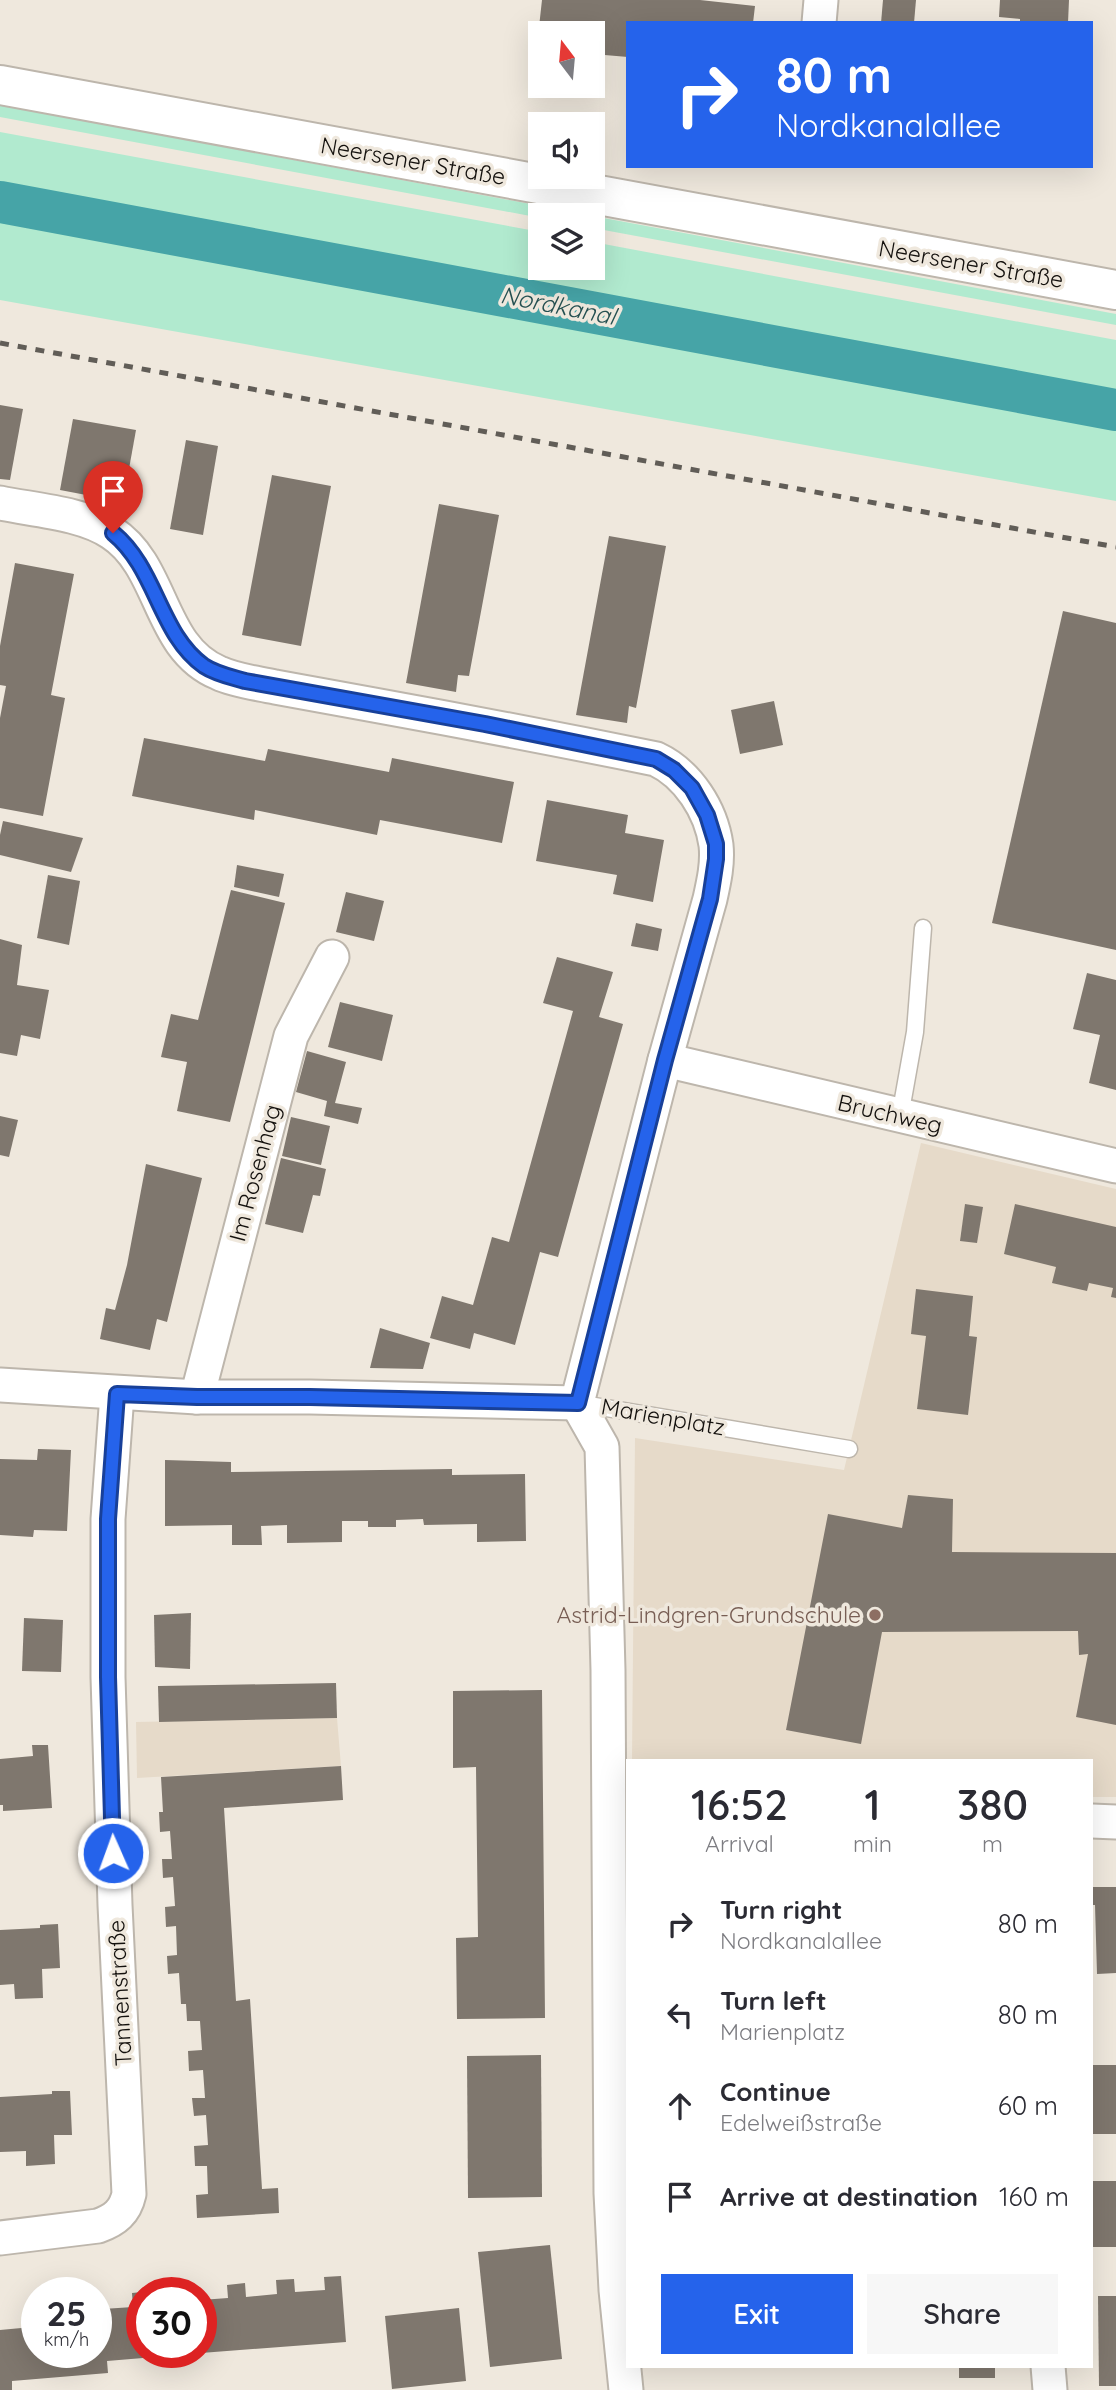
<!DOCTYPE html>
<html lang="en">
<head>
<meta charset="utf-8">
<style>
  :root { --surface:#fff; --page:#f7f7f7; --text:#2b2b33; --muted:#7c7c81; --accent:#2563eb }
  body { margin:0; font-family:Quicksand,sans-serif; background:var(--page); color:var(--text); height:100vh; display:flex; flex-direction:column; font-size:26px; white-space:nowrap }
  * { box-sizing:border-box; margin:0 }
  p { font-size:23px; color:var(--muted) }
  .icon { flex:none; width:38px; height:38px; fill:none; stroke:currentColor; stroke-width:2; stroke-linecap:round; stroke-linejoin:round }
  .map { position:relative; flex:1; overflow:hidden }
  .details { position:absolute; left:626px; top:1759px; width:467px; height:609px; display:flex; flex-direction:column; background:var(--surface); border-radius:0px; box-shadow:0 7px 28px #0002 }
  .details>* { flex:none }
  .hud { position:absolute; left:626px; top:21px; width:467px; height:147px; border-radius:0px; box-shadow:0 7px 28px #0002; background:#2563eb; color:#fff; overflow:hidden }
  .needle { width:46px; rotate:344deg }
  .tools { position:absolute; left:528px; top:21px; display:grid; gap:14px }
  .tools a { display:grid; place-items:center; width:77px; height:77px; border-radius:0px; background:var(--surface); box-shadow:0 7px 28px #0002; font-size:35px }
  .speed { position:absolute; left:21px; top:2277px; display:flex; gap:14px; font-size:35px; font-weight:700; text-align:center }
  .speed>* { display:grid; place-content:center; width:91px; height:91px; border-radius:50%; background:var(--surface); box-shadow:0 7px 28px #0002; line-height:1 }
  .speed small { font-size:18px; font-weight:400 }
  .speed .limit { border:10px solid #d22; background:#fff; color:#111 }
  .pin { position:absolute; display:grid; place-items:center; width:60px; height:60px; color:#fff; margin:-72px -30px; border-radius:50% 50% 50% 0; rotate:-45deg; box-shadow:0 0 7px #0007 }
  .pin .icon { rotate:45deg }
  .me { position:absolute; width:77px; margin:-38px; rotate:358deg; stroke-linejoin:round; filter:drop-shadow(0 0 5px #0008) }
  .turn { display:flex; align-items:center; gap:24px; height:147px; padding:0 35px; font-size:32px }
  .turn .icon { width:91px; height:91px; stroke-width:2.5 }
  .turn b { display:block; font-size:49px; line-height:60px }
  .eta { display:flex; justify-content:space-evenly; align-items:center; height:119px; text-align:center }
  .eta b { font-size:42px; font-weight:600; line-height:49px }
  .action { display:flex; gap:14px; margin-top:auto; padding:14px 35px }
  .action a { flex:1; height:80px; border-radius:0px; background:var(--accent); color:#fff; font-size:28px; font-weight:600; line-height:80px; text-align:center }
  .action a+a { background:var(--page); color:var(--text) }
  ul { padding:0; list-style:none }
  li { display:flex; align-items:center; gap:21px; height:91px; padding:0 35px }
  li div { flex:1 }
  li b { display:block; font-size:26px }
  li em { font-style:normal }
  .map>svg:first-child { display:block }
  .built { fill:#e6dac9 }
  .green { fill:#b1eacf }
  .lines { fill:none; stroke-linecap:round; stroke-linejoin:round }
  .canal { stroke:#46a4a7; stroke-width:42 }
  .building { fill:#7f776e }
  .lane-casing { stroke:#bdb6ac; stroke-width:19 }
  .street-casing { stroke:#bdb6ac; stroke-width:37 }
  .secondary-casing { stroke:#bdb6ac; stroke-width:42 }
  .lane { stroke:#fff; stroke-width:16 }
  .street { stroke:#fff; stroke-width:33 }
  .secondary { stroke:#fff; stroke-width:38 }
  .rail { stroke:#615d57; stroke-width:5; stroke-dasharray:9 9; stroke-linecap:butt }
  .route-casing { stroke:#184099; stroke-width:18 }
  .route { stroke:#2563eb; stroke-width:12 }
  .education-dot { fill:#8d6e63; stroke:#efe8dd; stroke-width:2.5 }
  .labels { text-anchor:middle; stroke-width:7; stroke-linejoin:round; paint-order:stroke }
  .street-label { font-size:23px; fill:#13100d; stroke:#efe8dd }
  .education-label { font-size:23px; fill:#785e54; stroke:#efe8dd; text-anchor:end }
  .water-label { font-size:24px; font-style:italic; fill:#255051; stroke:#efe8dd }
</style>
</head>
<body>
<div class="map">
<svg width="1116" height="2390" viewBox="0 0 1116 2390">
  <rect width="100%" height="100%" fill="#efe8dd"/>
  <g class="built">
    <polygon points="921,1143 1116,1189 1116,1797 1092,1797 1092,1760 632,1760 635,1438 844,1470"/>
    <polygon points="337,1718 341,1766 137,1778 136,1722"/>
  </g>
  <g class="green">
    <polygon points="0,105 589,215 541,215 541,218 0,117"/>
    <polygon points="0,132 541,232 541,268 593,268 593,242 1116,340 1116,501 0,300"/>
    <polygon points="593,216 1116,314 1116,325 593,228"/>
  </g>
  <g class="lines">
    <polyline class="canal" points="0,202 1116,410"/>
  </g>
  <g class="building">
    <polygon points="542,0 700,0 755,6 753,23 628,23 628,57 593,54 593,33 541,33 541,45 537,45"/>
    <polygon points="883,0 916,0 914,23 881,23"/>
    <polygon points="1000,0 1069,0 1068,23 1020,23 1020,19 999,17"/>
    <polygon points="0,405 23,409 10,480 0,479"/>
    <polygon points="73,419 136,430 123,502 60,490"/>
    <polygon points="186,440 218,446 203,535 170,529"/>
    <polygon points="272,475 331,486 301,646 242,635"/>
    <polygon points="439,504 499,515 469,676 458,675 456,692 406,683"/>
    <polygon points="609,536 666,546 636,708 629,706 627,723 576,715"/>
    <polygon points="15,563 74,574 51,695 65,698 43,816 0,808 0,718 6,686 0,685 0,646"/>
    <polygon points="1063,611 1116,623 1116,950 992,923"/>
    <polygon points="774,701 783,745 740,754 731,710"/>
    <polygon points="144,738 265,761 268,749 389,772 392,758 514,782 502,843 380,820 377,835 255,810 254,820 132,796"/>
    <polygon points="547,800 628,815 625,833 664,840 653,902 613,894 617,875 536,861"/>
    <polygon points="3,821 83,838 71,872 0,855 0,835"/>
    <polygon points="237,865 284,874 279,897 234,887"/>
    <polygon points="48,875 80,881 69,945 37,938"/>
    <polygon points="231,890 285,903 230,1122 177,1111 187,1062 161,1057 171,1014 198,1020"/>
    <polygon points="346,892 384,901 374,941 336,932"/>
    <polygon points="636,923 662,929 658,951 631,946"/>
    <polygon points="0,939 22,945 17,985 49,990 40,1039 21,1035 17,1056 0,1053"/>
    <polygon points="557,957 613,972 599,1017 623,1024 558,1257 540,1252 515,1345 474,1333 470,1349 430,1338 442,1296 473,1305 492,1237 509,1242 573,1011 543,1003"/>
    <polygon points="1087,973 1116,980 1116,1090 1089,1083 1100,1035 1073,1029"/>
    <polygon points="340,1002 393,1015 382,1061 328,1047"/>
    <polygon points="307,1051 346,1062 335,1103 362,1108 358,1124 324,1116 327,1101 296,1092"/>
    <polygon points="0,1116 18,1120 9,1157 0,1155"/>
    <polygon points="291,1117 330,1126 321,1165 282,1156"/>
    <polygon points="281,1158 326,1169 320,1196 313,1195 303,1233 265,1224"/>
    <polygon points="146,1164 202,1178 167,1322 157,1319 150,1350 100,1339 106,1308 115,1310 127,1265"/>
    <polygon points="965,1204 983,1207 977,1243 960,1241"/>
    <polygon points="1015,1204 1116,1227 1116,1298 1111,1297 1113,1288 1089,1283 1087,1291 1052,1283 1056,1267 1004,1254"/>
    <polygon points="916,1289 973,1296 969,1336 977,1337 968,1415 917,1409 926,1336 911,1334"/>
    <polygon points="380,1328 430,1343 423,1369 370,1368"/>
    <polygon points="38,1449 71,1450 67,1531 34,1530 33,1537 0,1535 0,1459 37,1460"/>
    <polygon points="165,1460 231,1462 231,1472 452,1469 452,1475 525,1474 526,1541 477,1542 477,1524 424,1525 423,1519 396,1520 396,1527 368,1527 368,1521 342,1521 342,1542 287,1543 287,1525 261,1526 262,1545 232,1545 232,1525 165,1526"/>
    <polygon points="908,1495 953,1499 952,1552 1116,1553 1116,1725 1076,1717 1088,1654 1079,1655 1078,1631 882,1632 861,1744 786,1730 828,1514 902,1528"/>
    <polygon points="191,1613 190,1669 155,1667 154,1615"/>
    <polygon points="24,1618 63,1620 61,1672 22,1671"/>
    <polygon points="336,1683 337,1718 159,1722 158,1686"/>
    <polygon points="542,1690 545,2018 457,2019 456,1938 478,1937 476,1767 453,1768 453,1691"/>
    <polygon points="32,1745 48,1745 52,1808 3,1811 3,1805 0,1805 0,1759 33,1756"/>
    <polygon points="341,1766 343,1800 224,1808 236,2001 250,1999 262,2189 278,2188 279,2213 197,2218 196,2195 208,2194 207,2166 195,2166 194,2146 208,2145 206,2115 194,2116 192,2098 205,2098 203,2070 189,2071 188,2051 202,2050 200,2021 187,2021 186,2004 181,2004 179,1973 168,1974 167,1956 177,1955 176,1926 166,1927 165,1907 175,1906 173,1877 163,1878 162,1859 172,1859 170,1831 160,1832 159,1812 163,1812 161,1777"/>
    <polygon points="1092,1887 1116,1887 1116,1973 1097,1974 1095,1905 1092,1905"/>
    <polygon points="58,1924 60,1968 42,1969 43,1998 15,1999 14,1984 0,1985 0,1930 40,1928 40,1925"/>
    <polygon points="541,2055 542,2197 468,2198 467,2056"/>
    <rect x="1092" y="2065" width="24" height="69"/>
    <polygon points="52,2091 70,2091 72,2135 54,2135 55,2164 26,2166 26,2151 0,2152 0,2097 52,2094"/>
    <polygon points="1093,2181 1116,2181 1116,2247 1092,2247"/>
    <polygon points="550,2245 562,2359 490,2367 478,2252"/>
    <polygon points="341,2276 346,2342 201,2353 201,2300 228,2298 227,2285 245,2283 246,2297 277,2294 276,2280 294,2279 295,2292 325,2290 324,2277"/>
    <polygon points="142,2292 142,2352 191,2352 191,2354 107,2361 108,2373 12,2381 12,2390 0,2390 0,2330 32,2327 31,2313 37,2313 37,2352 96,2352 96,2307 102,2307 103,2309 133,2307 132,2293"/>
    <polygon points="1098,2296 1116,2296 1116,2386 1099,2386"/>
    <polygon points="459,2308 466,2381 392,2389 385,2316"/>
    <rect x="959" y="2366" width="36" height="12"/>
  </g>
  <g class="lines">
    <g class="lane-casing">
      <g id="lane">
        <polyline points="900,1116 915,1032 923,928"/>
        <polyline points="577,1403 849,1449"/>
      </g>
    </g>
    <g class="street-casing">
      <g id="street">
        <polyline points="819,23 821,0"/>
        <path d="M0 503C34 510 83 513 112 533 164 567 158 648 219 673 236 681 257 683 275 687 308 693 341 699 374 705 468 722 562 740 656 759 688 774 711 810 716 845 718 863 714 881 710 899L665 1060 577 1403"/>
        <polyline points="665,1060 1116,1166"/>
        <polyline points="0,1385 197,1397 310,1397 577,1403"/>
        <polyline points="197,1397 291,1036 332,957"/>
        <polyline points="577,1403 602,1447 608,1670 611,2193 616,2290 626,2390"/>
        <polyline points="1092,1821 1116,1822"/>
        <path d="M0 2238 98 2226C115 2220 125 2212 129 2194L115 1905 108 1677V1519L117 1394"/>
        <polyline points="1048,2366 1050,2390"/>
      </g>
    </g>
    <g class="secondary-casing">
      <polyline id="secondary" points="0,85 1116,290"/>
    </g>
    <use href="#lane" class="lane"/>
    <use href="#street" class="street"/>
    <use href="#secondary" class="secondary"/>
    <polyline class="rail" points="0,343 1116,547"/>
  </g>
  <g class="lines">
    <g class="route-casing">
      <path id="route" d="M113 533C157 569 159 634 204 666 216 674 231 677 245 681L485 724 656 759 674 770 692 788 707 815 716 844V859L710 899 665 1060 578 1403 310 1397H197L117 1394 108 1519V1677L113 1853"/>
    </g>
    <use href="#route" class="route"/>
  </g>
  <circle class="education-dot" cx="875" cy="1615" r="7"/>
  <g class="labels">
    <g class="street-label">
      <text transform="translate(413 161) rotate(10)" y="8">Neersener Straße</text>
      <text transform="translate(971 264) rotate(10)" y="8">Neersener Straße</text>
      <text transform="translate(890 1114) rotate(13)" y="8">Bruchweg</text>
      <text transform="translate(255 1173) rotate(-75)" y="8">Im Rosenhag</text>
      <text transform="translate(663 1417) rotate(10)" y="8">Marienplatz</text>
      <text transform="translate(120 1993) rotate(-93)" y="8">Tannenstraße</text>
    </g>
    <g class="education-label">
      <text x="861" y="1623">Astrid-Lindgren-Grundschule</text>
    </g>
    <g class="water-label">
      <text transform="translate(558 306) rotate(11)" y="8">Nordkanal</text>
    </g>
  </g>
</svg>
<div class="tools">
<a><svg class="needle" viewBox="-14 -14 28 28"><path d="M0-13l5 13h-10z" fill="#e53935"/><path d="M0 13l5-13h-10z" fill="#7c7c81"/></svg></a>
<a><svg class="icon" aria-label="sound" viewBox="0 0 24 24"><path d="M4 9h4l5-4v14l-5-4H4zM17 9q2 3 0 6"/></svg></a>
<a><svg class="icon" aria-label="layers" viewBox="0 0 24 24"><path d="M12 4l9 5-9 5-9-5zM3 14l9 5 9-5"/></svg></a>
</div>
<div class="speed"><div>25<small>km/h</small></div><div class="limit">30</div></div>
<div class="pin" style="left:113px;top:533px;background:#d93025"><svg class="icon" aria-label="arrive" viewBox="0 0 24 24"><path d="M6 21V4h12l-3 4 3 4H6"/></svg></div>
<svg class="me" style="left:113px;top:1853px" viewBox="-20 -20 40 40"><circle r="17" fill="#2563eb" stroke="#fff" stroke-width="3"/><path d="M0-11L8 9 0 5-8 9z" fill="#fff"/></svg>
<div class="hud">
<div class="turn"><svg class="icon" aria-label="right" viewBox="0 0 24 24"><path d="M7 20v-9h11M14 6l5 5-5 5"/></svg><div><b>80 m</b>Nordkanalallee</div></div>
</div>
<section class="details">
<div class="eta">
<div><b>16:52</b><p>Arrival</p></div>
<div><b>1</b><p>min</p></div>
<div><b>380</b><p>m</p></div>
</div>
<ul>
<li><svg class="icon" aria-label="right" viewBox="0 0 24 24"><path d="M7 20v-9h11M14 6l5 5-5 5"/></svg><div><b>Turn right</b><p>Nordkanalallee</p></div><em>80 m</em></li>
<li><svg class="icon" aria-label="left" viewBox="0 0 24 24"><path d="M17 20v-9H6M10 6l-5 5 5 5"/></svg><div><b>Turn left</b><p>Marienplatz</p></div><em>80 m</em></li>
<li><svg class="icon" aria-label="ahead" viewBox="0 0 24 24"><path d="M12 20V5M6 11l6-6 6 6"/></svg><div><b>Continue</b><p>Edelweißstraße</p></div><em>60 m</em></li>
<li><svg class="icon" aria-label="arrive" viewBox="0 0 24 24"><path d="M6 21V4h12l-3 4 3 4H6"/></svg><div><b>Arrive at destination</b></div><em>160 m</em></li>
</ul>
<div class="action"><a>Exit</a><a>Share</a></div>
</section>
</div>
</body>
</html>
